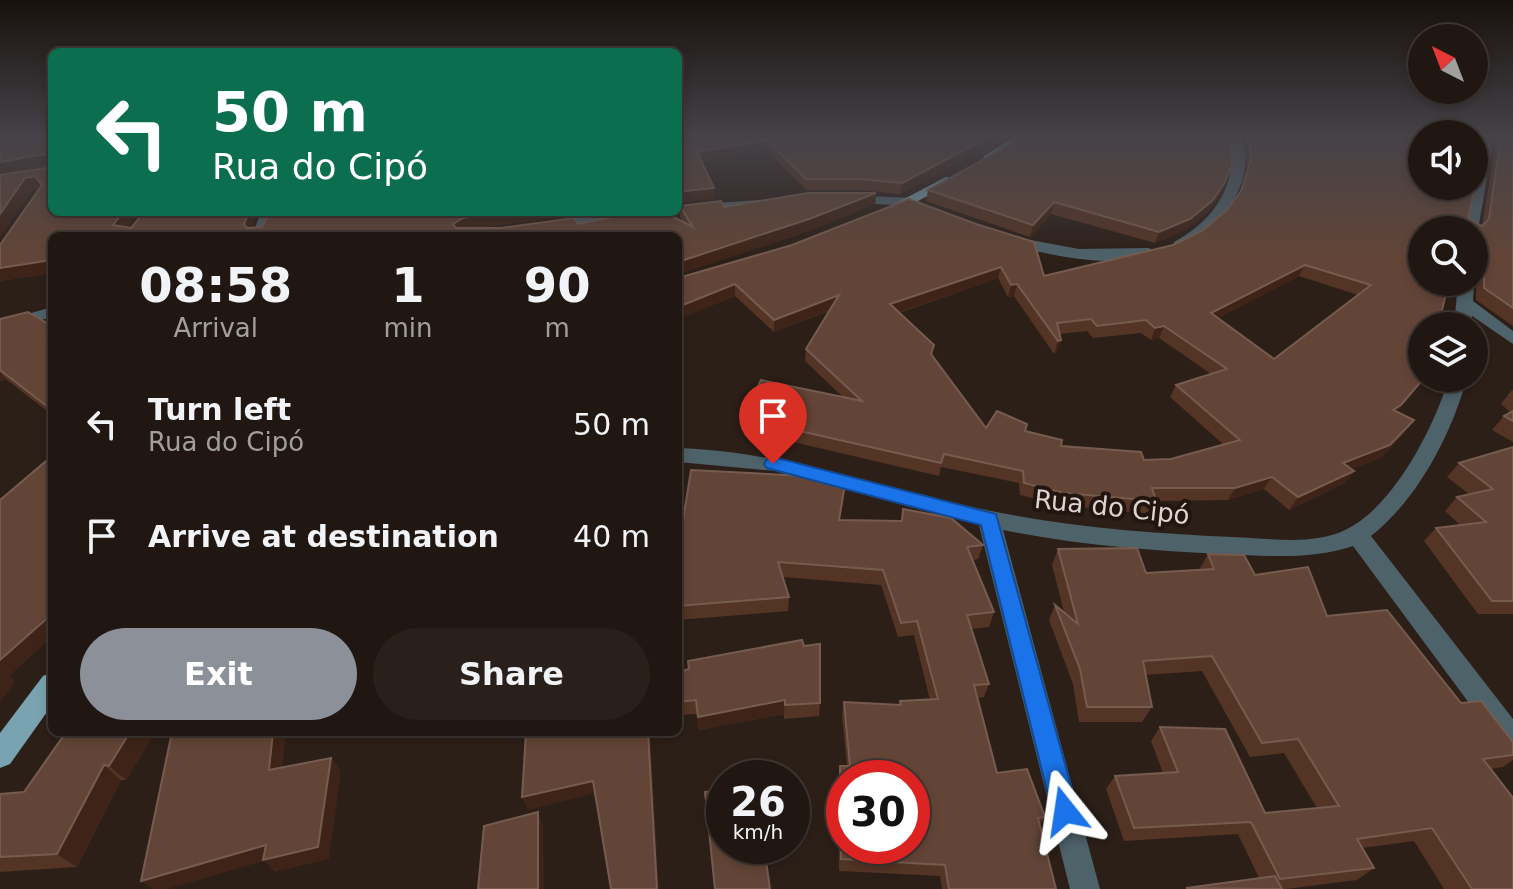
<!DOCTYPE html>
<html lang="en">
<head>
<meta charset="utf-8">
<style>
  :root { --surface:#211712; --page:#29201b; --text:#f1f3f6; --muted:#a29f9f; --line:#3e3632; --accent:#8c9099 }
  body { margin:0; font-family:"DejaVu Sans",sans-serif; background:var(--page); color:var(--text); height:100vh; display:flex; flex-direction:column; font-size:30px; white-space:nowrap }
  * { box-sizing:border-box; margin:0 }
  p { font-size:26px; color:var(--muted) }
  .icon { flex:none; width:44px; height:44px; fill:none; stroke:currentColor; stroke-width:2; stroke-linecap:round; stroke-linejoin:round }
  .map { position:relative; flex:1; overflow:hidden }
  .side { position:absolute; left:48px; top:232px; width:634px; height:504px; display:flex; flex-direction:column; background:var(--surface); border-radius:12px; box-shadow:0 4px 12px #0003,0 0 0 2px var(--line) }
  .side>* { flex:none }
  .top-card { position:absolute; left:48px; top:48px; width:634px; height:168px; border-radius:12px; box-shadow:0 4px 12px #0003,0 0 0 2px var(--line); background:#0b6e4f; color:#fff; overflow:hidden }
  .needle { width:52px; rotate:318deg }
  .controls { position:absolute; left:1408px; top:24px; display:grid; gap:16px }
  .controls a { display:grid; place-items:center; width:80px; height:80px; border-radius:50%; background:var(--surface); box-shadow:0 4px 12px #0003,0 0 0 2px var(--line); font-size:40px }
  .speed { position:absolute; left:706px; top:760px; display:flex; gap:16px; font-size:40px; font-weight:700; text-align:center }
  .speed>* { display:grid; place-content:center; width:104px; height:104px; border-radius:50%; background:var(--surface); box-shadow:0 4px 12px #0003,0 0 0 2px var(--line); line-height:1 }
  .speed small { font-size:20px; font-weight:400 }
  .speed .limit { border:12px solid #d22; background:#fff; color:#111 }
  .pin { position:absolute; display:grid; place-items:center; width:68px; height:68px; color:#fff; margin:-82px -34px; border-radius:50% 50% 50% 0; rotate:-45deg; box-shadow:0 0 8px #0007 }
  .pin .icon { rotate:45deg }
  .me { position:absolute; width:88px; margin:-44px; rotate:345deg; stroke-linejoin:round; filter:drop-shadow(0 0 6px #0008) }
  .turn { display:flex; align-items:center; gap:28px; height:168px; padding:0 32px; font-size:36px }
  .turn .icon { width:104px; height:104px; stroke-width:2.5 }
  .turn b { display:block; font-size:56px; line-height:68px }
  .eta { display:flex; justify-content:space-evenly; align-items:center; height:136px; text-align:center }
  .eta b { font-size:48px; font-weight:700; line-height:56px }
  .button { display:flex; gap:16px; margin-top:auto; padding:16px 32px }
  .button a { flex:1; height:92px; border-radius:48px; background:var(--accent); color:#fff; font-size:32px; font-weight:700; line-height:92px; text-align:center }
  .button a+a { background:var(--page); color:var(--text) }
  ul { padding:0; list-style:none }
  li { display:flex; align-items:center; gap:24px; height:112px; padding:0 32px }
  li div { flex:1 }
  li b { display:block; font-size:30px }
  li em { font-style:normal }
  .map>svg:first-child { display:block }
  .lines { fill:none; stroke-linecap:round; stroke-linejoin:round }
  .minor { fill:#4e6269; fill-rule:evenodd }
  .major { fill:#79a3b1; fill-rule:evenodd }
  .wall { fill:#543425; fill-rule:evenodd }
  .shaded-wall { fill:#3e2418 }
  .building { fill:#634537; stroke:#765c4f; stroke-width:2; fill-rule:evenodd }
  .route { fill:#1a73e8; stroke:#114b97; stroke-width:2 }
  .labels { text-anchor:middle; stroke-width:8; stroke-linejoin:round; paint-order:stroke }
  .street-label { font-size:26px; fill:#ded4d0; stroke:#22150f }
</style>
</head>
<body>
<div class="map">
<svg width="1513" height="889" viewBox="0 0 1513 889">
  <rect width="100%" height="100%" fill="#2c1f18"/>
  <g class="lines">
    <g class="minor">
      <path d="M1229 135H1241C1244 146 1247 156 1245 167 1243 195 1206 254 1174 248V242C1215 220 1240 183 1229 135Z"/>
      <polygon points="1479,135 1491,135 1492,148 1478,230 1474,234 1474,230 1464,230 1474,186"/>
      <polygon points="850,195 911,198 931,207 924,211 909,206 845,202 845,196"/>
      <polygon points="758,200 763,201 763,207 678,214 672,212 678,212 678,206"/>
      <polygon points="261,212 275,212 266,236 252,236"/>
      <polygon points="623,212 667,212 660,216 549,229 542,225 549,221"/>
      <path d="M1010 236 1079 249 1149 248 1157 253 1154 256C1105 268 1052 256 1005 243V237Z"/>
      <polygon points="1458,282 1474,282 1473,301 1513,331 1513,344 1472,316 1472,326 1454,326"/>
      <polygon points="52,307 52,317 0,332 0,322"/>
      <path d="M1449 378H1467C1451 435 1418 499 1371 536L1513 719V753L1503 749 1353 546C1311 560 1267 556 1224 554 1150 551 1076 545 1003 530L1100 889H1070L979 525 775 471 678 462V448C784 452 866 484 968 506 1055 526 1143 533 1232 537 1266 538 1313 546 1345 530 1394 507 1434 427 1449 378Z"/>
    </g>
    <g class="major">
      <polygon points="1017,135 1032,135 994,162 984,162 984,156"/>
      <polygon points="946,177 958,180 895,213 885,213 883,210"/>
      <polygon points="52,672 52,705 10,764 0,768 0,733 43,676"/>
    </g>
  </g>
  <g class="wall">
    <polygon points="0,135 52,135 52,212 137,212 127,227 131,228 262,227 269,212 569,212 569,216 477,228 683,222 680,217 680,206 724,207 876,193 875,204 809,231 678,274 678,236 52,236 52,273 0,281 0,245 40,188 33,189 0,175 46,168 46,166 0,174"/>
    <polygon points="678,135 1010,135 900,194 858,190 806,190 767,150 702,162 715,199"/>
    <path d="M1244 135H1422L1468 218 1482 226 1495 148 1493 135H1513V326L1476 300V280H1474V230L1422 282H1461L1454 293 1447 289 1397 412 1405 432 1381 458 1351 469 1354 471 1345 483 1289 510 1264 489 1228 500 1156 501 1150 514 1060 505 1020 495 1019 483 941 467 939 476 742 430V418L843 397 805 361 806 349 829 311 774 332 735 296 678 319V278L792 245 909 199 1044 276 1173 245 1202 231 1227 210 1239 194 1247 170ZM1299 276 1358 295 1274 359 1218 318ZM998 278 1008 297 1014 296 1054 354 1057 352 1060 334 1087 331 1093 338 1141 333 1151 340 1159 338 1211 374 1176 385 1170 397 1224 445 1171 459 1144 460 1061 446 1025 431 986 428 932 355 934 345 899 313Z"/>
    <polygon points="1014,143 1220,195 1208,212 1186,230 1155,243 1051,214 1030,237 926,201 928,190"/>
    <polygon points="0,319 52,326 52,415 6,379 0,382"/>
    <polygon points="1512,390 1513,390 1513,442 1492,430 1504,416 1510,412 1501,404"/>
    <polygon points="1513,447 1513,614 1478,614 1424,541 1436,528 1460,525 1445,511 1457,497 1469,494 1447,477 1459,463"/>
    <polygon points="846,478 840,520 901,521 903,509 983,545 978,559 973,560 994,612 989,627 971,629 989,684 984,697 977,698 997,773 1045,817 1040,826 1056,889 942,889 940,876 839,871 838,779 840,766 847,766 842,715 844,702 899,705 900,701 930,700 914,635 898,637 881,585 783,577 789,597 788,611 678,620 678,552"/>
    <polygon points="1058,549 1146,573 1199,570 1208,554 1255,575 1327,616 1461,703 1513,742 1513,760 1503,767 1491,769 1513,889 1444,889 1414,841 1362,848 1374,868 1357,880 1286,889 1185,889 1259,878 1238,834 1124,841 1106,789 1115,776 1163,773 1151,741 1160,727 1265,813 1317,808 1284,753 1250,757 1202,671 1145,675 1152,707 1142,722 1079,722 1073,684 1049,620 1055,605 1064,612 1052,565"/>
    <polygon points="678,672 820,703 819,716 784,719 784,714 699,730 697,714 678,715"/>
    <polygon points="69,737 152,737 126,780 121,780 77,867 0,872 0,795 24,792"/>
  </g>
  <g class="shaded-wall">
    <polygon points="993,135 1010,135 900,194 902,183"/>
    <polygon points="767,140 767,150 697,163 697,152"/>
    <polygon points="45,154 52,165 0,174 0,162"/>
    <polygon points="35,176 41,187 33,189 0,237 0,214 25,178"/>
    <polygon points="1224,184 1220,195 1208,212 1186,230 1155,243 1159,232"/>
    <polygon points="714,188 715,199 678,203 678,192"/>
    <polygon points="876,193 875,204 809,231 678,274 678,262"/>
    <polygon points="1054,202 1051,214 1030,237 1033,225"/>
    <polygon points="123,212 137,212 120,236 113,225"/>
    <polygon points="249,212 258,212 249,235 244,224"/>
    <polygon points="509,212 569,212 569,216 466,229 456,235 453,224 463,218"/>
    <polygon points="52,260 52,273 0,281 0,268"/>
    <polygon points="1305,265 1299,276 1205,325 1211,313"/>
    <polygon points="1001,267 998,278 888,316 890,304"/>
    <polygon points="735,284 735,296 678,319 678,307"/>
    <polygon points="1017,284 1014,296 1008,297 1011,285"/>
    <polygon points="839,295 838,307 774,332 774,320"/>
    <polygon points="1164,326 1159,338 1151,340 1155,328"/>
    <polygon points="1061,340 1057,352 1054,354 1058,341"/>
    <polygon points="0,372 6,379 0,382"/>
    <polygon points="1424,378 1425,378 1392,418 1393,410"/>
    <polygon points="1414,420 1405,432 1381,458 1335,475 1343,463"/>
    <polygon points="1354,471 1345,483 1289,510 1298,497"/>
    <polygon points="1272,477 1264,489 1228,500 1235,488"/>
    <polygon points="52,614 52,637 10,675 15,682 0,702 0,660"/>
    <polygon points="785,700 784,714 699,730 698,717"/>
    <polygon points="130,732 147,732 152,737 126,780 109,766"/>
    <polygon points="273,732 286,732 281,782 269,770"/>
    <polygon points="648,732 650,732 659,889 657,889"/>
    <polygon points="331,758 341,771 329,859 275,872 264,861 167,889 153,889 141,881"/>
    <polygon points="104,765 121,780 77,867 57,854"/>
    <polygon points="593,781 596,793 528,810 522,797"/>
    <polygon points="538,812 543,825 544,889 538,889"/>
  </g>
  <g class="building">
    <polygon points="0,135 52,135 52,212 123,212 113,225 131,228 144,212 249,212 244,224 247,228 262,227 269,212 509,212 463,218 453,224 456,228 500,228 574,218 578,224 639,212 664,212 693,227 680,206 721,201 724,207 808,193 876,193 809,219 678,262 678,236 52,236 52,260 0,268 0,245 42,185 35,176 25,178 0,214 0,175 46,168 48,157 45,154 0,162"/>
    <polygon points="678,135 993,135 902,183 859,179 806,179 767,140 697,152 714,188 678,192"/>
    <polygon points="1025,135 1231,135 1232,165 1224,184 1212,201 1190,219 1159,232 1054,202 1033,225 928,190 1014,143"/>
    <path d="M1249 135H1422V186H1474V135H1482L1478 175 1468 218 1482 226 1489 219 1501 135H1513V308L1484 288V268H1474V230H1422V282H1449L1438 326H1422V378H1424L1401 405 1393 410 1414 420 1390 445 1343 463 1354 471 1298 497 1272 477 1235 488H1152L1156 501 1064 493 1024 483 1023 471 944 454 941 463 742 418 761 380 862 401 806 349 839 295 774 320 735 284 678 307V278L792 245 909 199 976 224 1034 242 1044 276 1173 245 1202 231 1227 210 1241 191 1251 159ZM1305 265 1371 285 1274 359 1211 313ZM1001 267 1011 285 1017 284 1058 341 1061 340 1057 323 1091 319 1097 326 1146 320 1155 328 1164 326 1227 369 1176 385 1240 440 1171 459 1144 460 1141 452 1061 446 1062 440 1025 431 1027 424 997 411 986 428 931 354 934 345 890 304Z"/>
    <polygon points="28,312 52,326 52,335 47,338 52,342 52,372 48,374 52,376 52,410 0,370 0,319"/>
    <polygon points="1513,411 1513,421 1504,416"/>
    <polygon points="1513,447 1513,601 1492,601 1436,528 1486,522 1457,497 1493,489 1459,463"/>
    <polygon points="52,456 52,614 0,660 0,500"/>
    <path d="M691 470 846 478 839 520 902 521 903 509 951 518 983 545 967 547 994 612 967 615 989 684 974 685 997 773 1027 769 1045 817 1038 818 1056 889H949L945 865 841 859 840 766H850L844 702 901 705 900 701 938 699 917 621 901 623 883 570 778 562 789 597 678 606V552ZM844 778H912V846H844Z"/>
    <polygon points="1137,548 1146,573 1214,569 1208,554 1244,555 1255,575 1308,567 1327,616 1387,610 1461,703 1481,701 1513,742 1513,755 1483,759 1513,798 1513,889 1472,889 1432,828 1357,839 1374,868 1280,879 1251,822 1134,828 1115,776 1178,772 1160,727 1225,729 1265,813 1339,806 1298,739 1262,743 1212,656 1143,661 1152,707 1087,707 1080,669 1055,605 1078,624 1058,549"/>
    <polygon points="802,640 804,646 820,644 820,703 785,705 785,700 698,717 696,700 678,702 678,672 689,669 688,661"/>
    <polygon points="90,732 130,732 109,766 104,765 57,854 0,857 0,794 24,792 62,738"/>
    <polygon points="172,732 273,732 269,770 331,758 318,847 263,860 266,845 141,881"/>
    <polygon points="526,732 648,732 657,889 611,889 593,781 522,797"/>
    <polygon points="724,789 724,846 764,846 770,889 715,889 705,792"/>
    <polygon points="538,812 538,889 478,889 484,826"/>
    <polygon points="1275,876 1282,889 1186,888"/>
  </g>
  <linearGradient id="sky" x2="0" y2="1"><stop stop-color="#18110d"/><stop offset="0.52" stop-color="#454248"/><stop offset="1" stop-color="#454248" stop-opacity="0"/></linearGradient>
  <rect width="1513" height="260" fill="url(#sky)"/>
  <polygon class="route" points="773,457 996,514 1078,811 1074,820 1065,824 1055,820 1052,811 981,525 767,468 764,464 767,459"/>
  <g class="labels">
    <g class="street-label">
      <text transform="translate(1112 507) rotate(6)" y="9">Rua do Cipó</text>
    </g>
  </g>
</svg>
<div class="controls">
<a><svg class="needle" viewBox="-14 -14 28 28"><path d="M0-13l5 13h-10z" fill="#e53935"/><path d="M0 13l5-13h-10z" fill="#a29f9f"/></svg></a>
<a><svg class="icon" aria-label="sound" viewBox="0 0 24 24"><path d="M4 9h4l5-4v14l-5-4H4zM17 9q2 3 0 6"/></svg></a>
<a><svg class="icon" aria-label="search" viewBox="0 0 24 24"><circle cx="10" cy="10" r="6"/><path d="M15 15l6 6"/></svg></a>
<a><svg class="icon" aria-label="layers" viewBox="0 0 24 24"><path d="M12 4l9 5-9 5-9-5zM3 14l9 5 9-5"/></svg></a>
</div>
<div class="speed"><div>26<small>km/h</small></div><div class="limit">30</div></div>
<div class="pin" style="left:773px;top:464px;background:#d93025"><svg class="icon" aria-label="arrive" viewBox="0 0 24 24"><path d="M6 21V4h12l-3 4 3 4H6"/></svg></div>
<svg class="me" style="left:1065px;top:811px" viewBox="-20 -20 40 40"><path d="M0-17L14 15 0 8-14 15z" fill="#1a73e8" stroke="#fff" stroke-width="4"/></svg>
<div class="top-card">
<div class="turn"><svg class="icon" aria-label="left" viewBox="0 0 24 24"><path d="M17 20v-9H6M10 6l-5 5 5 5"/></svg><div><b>50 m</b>Rua do Cipó</div></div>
</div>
<section class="side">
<div class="eta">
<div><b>08:58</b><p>Arrival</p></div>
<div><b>1</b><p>min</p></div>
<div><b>90</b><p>m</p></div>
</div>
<ul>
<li><svg class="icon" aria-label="left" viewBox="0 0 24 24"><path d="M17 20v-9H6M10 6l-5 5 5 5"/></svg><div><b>Turn left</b><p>Rua do Cipó</p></div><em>50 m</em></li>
<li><svg class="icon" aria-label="arrive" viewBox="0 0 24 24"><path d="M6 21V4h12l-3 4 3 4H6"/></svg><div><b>Arrive at destination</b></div><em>40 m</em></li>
</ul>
<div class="button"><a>Exit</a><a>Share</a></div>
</section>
</div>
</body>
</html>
